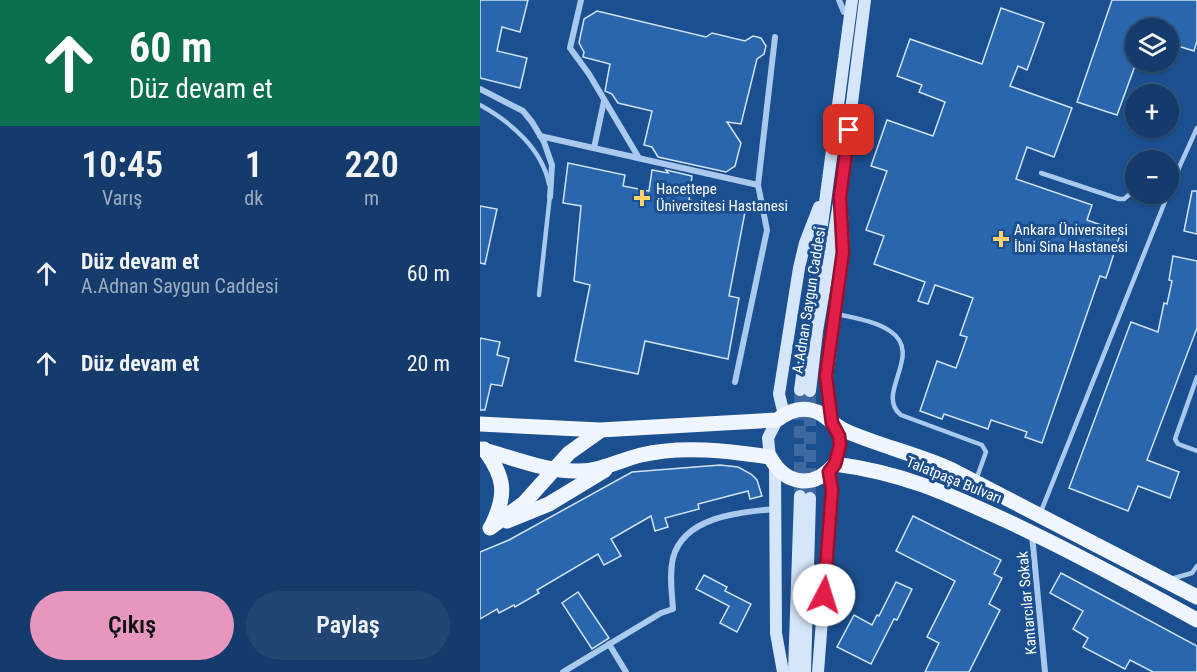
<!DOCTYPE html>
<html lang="tr">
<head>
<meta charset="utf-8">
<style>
  :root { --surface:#143b6b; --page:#214673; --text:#f1f3f6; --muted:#9dadc1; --line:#33557e; --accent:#e797bd }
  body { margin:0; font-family:"Roboto Condensed",sans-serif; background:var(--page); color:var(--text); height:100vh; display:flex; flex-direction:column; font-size:22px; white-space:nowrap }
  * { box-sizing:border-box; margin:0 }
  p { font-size:20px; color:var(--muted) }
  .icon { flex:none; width:33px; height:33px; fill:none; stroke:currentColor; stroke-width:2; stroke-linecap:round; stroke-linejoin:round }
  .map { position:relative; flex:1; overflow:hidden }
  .side { display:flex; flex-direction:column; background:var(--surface); width:480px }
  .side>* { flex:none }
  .hud { background:#0b6e4f; color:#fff; overflow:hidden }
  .tools { position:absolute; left:645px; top:18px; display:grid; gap:12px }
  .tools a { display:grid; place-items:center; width:54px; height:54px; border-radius:50%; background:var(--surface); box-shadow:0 2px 4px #0004,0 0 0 2px var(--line); font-size:30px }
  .pin { position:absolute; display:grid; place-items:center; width:51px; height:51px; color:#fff; margin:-26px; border-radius:12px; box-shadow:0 3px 9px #0006 }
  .me { position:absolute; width:66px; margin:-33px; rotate:5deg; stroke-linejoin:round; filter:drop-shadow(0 0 4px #0008) }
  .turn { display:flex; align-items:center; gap:21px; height:126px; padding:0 30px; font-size:27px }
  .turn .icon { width:78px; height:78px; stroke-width:2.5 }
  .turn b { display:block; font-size:42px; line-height:51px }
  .eta { display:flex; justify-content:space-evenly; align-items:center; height:102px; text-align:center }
  .eta b { font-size:36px; font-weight:600; line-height:42px }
  .cta { display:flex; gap:12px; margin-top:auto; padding:12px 30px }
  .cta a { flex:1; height:69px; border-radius:36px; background:var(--accent); color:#111; font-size:24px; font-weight:600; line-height:69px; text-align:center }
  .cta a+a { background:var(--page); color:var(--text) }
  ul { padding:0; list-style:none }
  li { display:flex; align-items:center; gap:18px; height:90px; padding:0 30px }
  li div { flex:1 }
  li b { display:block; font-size:22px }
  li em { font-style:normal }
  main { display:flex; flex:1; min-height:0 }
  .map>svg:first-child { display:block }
  .building { fill:#2a66ad; stroke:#cfe3fa; stroke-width:1.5 }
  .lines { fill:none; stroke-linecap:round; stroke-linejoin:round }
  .secondary-tunnel { stroke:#3d69a0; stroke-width:12; stroke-dasharray:12 6; stroke-linecap:butt }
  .lane { stroke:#a9c9ee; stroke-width:4.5 }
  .street { stroke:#a9c9ee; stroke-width:6 }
  .secondary { stroke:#d6e6fa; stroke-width:12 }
  .primary { stroke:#f0f6ff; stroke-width:15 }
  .route-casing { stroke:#92132f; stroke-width:15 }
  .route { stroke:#e11d48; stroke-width:10 }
  .poi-dot { fill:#ffd166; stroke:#1b4f8f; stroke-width:2 }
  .labels { text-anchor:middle; stroke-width:6; stroke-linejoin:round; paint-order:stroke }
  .poi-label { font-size:15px; fill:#fff; stroke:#1b4f8f; text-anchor:start }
  .street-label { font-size:15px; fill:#fff; stroke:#1b4f8f }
</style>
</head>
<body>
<main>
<section class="side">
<div class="hud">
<div class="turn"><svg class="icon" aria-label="ahead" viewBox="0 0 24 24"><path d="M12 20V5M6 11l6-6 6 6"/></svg><div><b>60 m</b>Düz devam et</div></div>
</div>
<div class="eta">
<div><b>10:45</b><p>Varış</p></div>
<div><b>1</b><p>dk</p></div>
<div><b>220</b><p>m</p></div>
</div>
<ul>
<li><svg class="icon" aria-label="ahead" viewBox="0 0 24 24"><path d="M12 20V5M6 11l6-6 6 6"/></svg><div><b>Düz devam et</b><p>A.Adnan Saygun Caddesi</p></div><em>60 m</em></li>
<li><svg class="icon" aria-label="ahead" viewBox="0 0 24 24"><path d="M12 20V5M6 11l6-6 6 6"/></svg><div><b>Düz devam et</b></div><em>20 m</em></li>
</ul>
<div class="cta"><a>Çıkış</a><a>Paylaş</a></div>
</section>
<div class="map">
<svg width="717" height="672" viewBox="0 0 717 672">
  <rect width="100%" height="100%" fill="#1b4f8f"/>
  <g class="building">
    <polygon points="0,0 48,0 40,32 22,27 17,51 47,58 40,88 0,78"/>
    <polygon points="632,0 717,0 717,41 714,51 688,43 688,28 656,28 656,63 637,115 597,102"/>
    <polygon points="521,8 564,23 547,70 538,66 530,86 592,108 574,157 547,147 536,179 612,205 607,220 641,232 626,278 620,276 562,443 545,437 547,432 511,420 508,429 464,414 462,419 440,411 457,361 476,368 487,337 480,335 493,298 455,285 448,304 438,301 445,282 394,264 404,236 386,230 407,171 391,166 407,120 453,136 465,102 439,92 442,85 417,76 430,39 502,64"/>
    <polygon points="117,11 226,37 232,33 265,41 273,36 281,38 286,46 284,54 277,59 261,124 247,122 261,143 255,166 246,172 178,157 172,147 164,145 172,111 138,103 132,94 125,91 130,64 103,57 104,52 99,43 104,19"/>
    <polygon points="88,163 145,175 143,186 169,191 172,170 188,173 186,170 212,176 209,200 265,212 249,296 259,298 248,359 165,341 158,374 95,361 110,285 94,281 101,206 83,203"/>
    <polygon points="712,191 717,191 717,234 704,231"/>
    <polygon points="0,206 17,209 5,264 0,263"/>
    <polygon points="693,256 717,261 717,328 667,460 699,472 690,498 658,486 648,511 589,488 651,322 678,332 684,303 687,304 692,281 689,280"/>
    <polygon points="0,338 20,342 17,355 29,358 22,386 11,384 5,410 0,410"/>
    <polygon points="240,465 258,467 271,474 277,480 282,496 270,499 268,491 218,504 219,509 185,518 188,527 175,531 171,516 131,539 141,556 124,565 118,554 57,590 59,593 35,607 34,605 19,613 17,609 0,619 0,552 29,540 152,472"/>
    <polygon points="433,516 521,560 514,574 522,578 509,604 520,610 489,672 445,672 459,643 447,637 475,581 416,551"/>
    <polygon points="581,573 717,646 717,672 673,672 650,660 645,669 603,647 608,638 593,629 603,611 570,593"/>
    <polygon points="224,575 247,587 245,591 271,604 257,632 240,623 249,606 216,589"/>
    <polygon points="416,582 432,589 417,620 414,619 391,664 357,647 374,615 392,625 397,615 399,616"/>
    <polygon points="98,592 129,638 112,649 82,603"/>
  </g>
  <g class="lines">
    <g class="secondary-tunnel">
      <polyline points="320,390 320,496"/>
      <polyline points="330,498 330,391"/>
    </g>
    <g class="lane">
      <path d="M0 105C31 122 62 149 69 184"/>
      <polyline points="561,173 639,199 644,199 656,189"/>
      <polyline points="688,192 717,128"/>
      <polyline points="59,295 70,195"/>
      <path d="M357 314C374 318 395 321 410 331 445 354 394 394 421 415L502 445 506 452 496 480"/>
      <polyline points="717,377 695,439 698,444 717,451"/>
      <polyline points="560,514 688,194"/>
      <polyline points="691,579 712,573 717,566"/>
    </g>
    <g class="street">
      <polyline points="101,0 90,48 109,74 159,158"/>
      <polyline points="359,0 364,12"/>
      <polyline points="0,89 43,111 52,122 64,142 72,165 70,197"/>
      <polyline points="60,136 278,185 287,230 255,382"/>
      <polyline points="114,148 124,101"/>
      <polyline points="278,185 295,37"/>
      <polyline points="552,535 565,672"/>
      <polyline points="129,644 146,672"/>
      <path d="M83 672 181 613 193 609C192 593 189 575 193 558 204 516 261 512 295 509"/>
    </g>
    <g class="secondary">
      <polyline points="320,390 372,0"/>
      <polyline points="330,391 337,331 360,197 385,0"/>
      <polyline points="304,415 299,394 319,268 325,243 339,207"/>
      <polyline points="352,423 347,377 364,252 362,213"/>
      <polyline points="290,457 288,438 297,420"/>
      <polyline points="355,464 360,445 356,427"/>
      <polyline points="295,466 296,633 303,672"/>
      <polyline points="314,672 320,496"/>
      <polyline points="325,672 330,498"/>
      <polyline points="338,672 352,490 349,472"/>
    </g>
    <g class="primary">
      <path d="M0 424 120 430 297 420C307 412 318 407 331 410 346 413 353 426 366 431 400 446 436 454 470 469L717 597"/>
      <path d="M0 449C32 457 65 472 99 471 121 471 140 460 161 455 202 445 249 451 290 457 306 486 334 489 355 464 423 473 466 493 527 521 592 551 654 585 717 620"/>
      <path d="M4 449C25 477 27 494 12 525"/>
      <polyline points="27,521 69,504 125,470"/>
      <polyline points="10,528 44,503 89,453 120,431"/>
    </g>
  </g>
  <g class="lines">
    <g class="route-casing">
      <polyline id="route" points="344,595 352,490 349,472 355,464 360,445 359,436 352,423 346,376 363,252 360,197 369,130"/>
    </g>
    <use href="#route" class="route"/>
  </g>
  <g class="poi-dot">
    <path d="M159 189h6v6h6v6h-6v6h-6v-6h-6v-6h6z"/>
    <path d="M518 230h6v6h6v6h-6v6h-6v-6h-6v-6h6z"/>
  </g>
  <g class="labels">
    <g class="poi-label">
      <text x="176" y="194">Hacettepe<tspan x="176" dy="17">Üniversitesi Hastanesi</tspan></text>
      <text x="534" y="235">Ankara Üniversitesi<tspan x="534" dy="17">İbni Sina Hastanesi</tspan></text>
    </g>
    <g class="street-label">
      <text transform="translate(329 300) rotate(-81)" y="5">A.Adnan Saygun Caddesi</text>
      <text transform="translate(474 480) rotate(22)" y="5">Talatpaşa Bulvarı</text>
      <text transform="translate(547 603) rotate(-95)" y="5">Kantarcılar Sokak</text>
    </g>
  </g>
</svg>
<div class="tools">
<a><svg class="icon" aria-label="layers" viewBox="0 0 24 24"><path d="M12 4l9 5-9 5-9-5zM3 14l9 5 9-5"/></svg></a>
<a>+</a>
<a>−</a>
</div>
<div class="pin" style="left:369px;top:130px;background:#d93025"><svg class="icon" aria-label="arrive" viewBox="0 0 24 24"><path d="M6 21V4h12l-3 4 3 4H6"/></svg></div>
<svg class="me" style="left:344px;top:595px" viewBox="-20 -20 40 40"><circle r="19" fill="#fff"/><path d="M0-13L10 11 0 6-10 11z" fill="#e11d48"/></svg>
</div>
</main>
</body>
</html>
